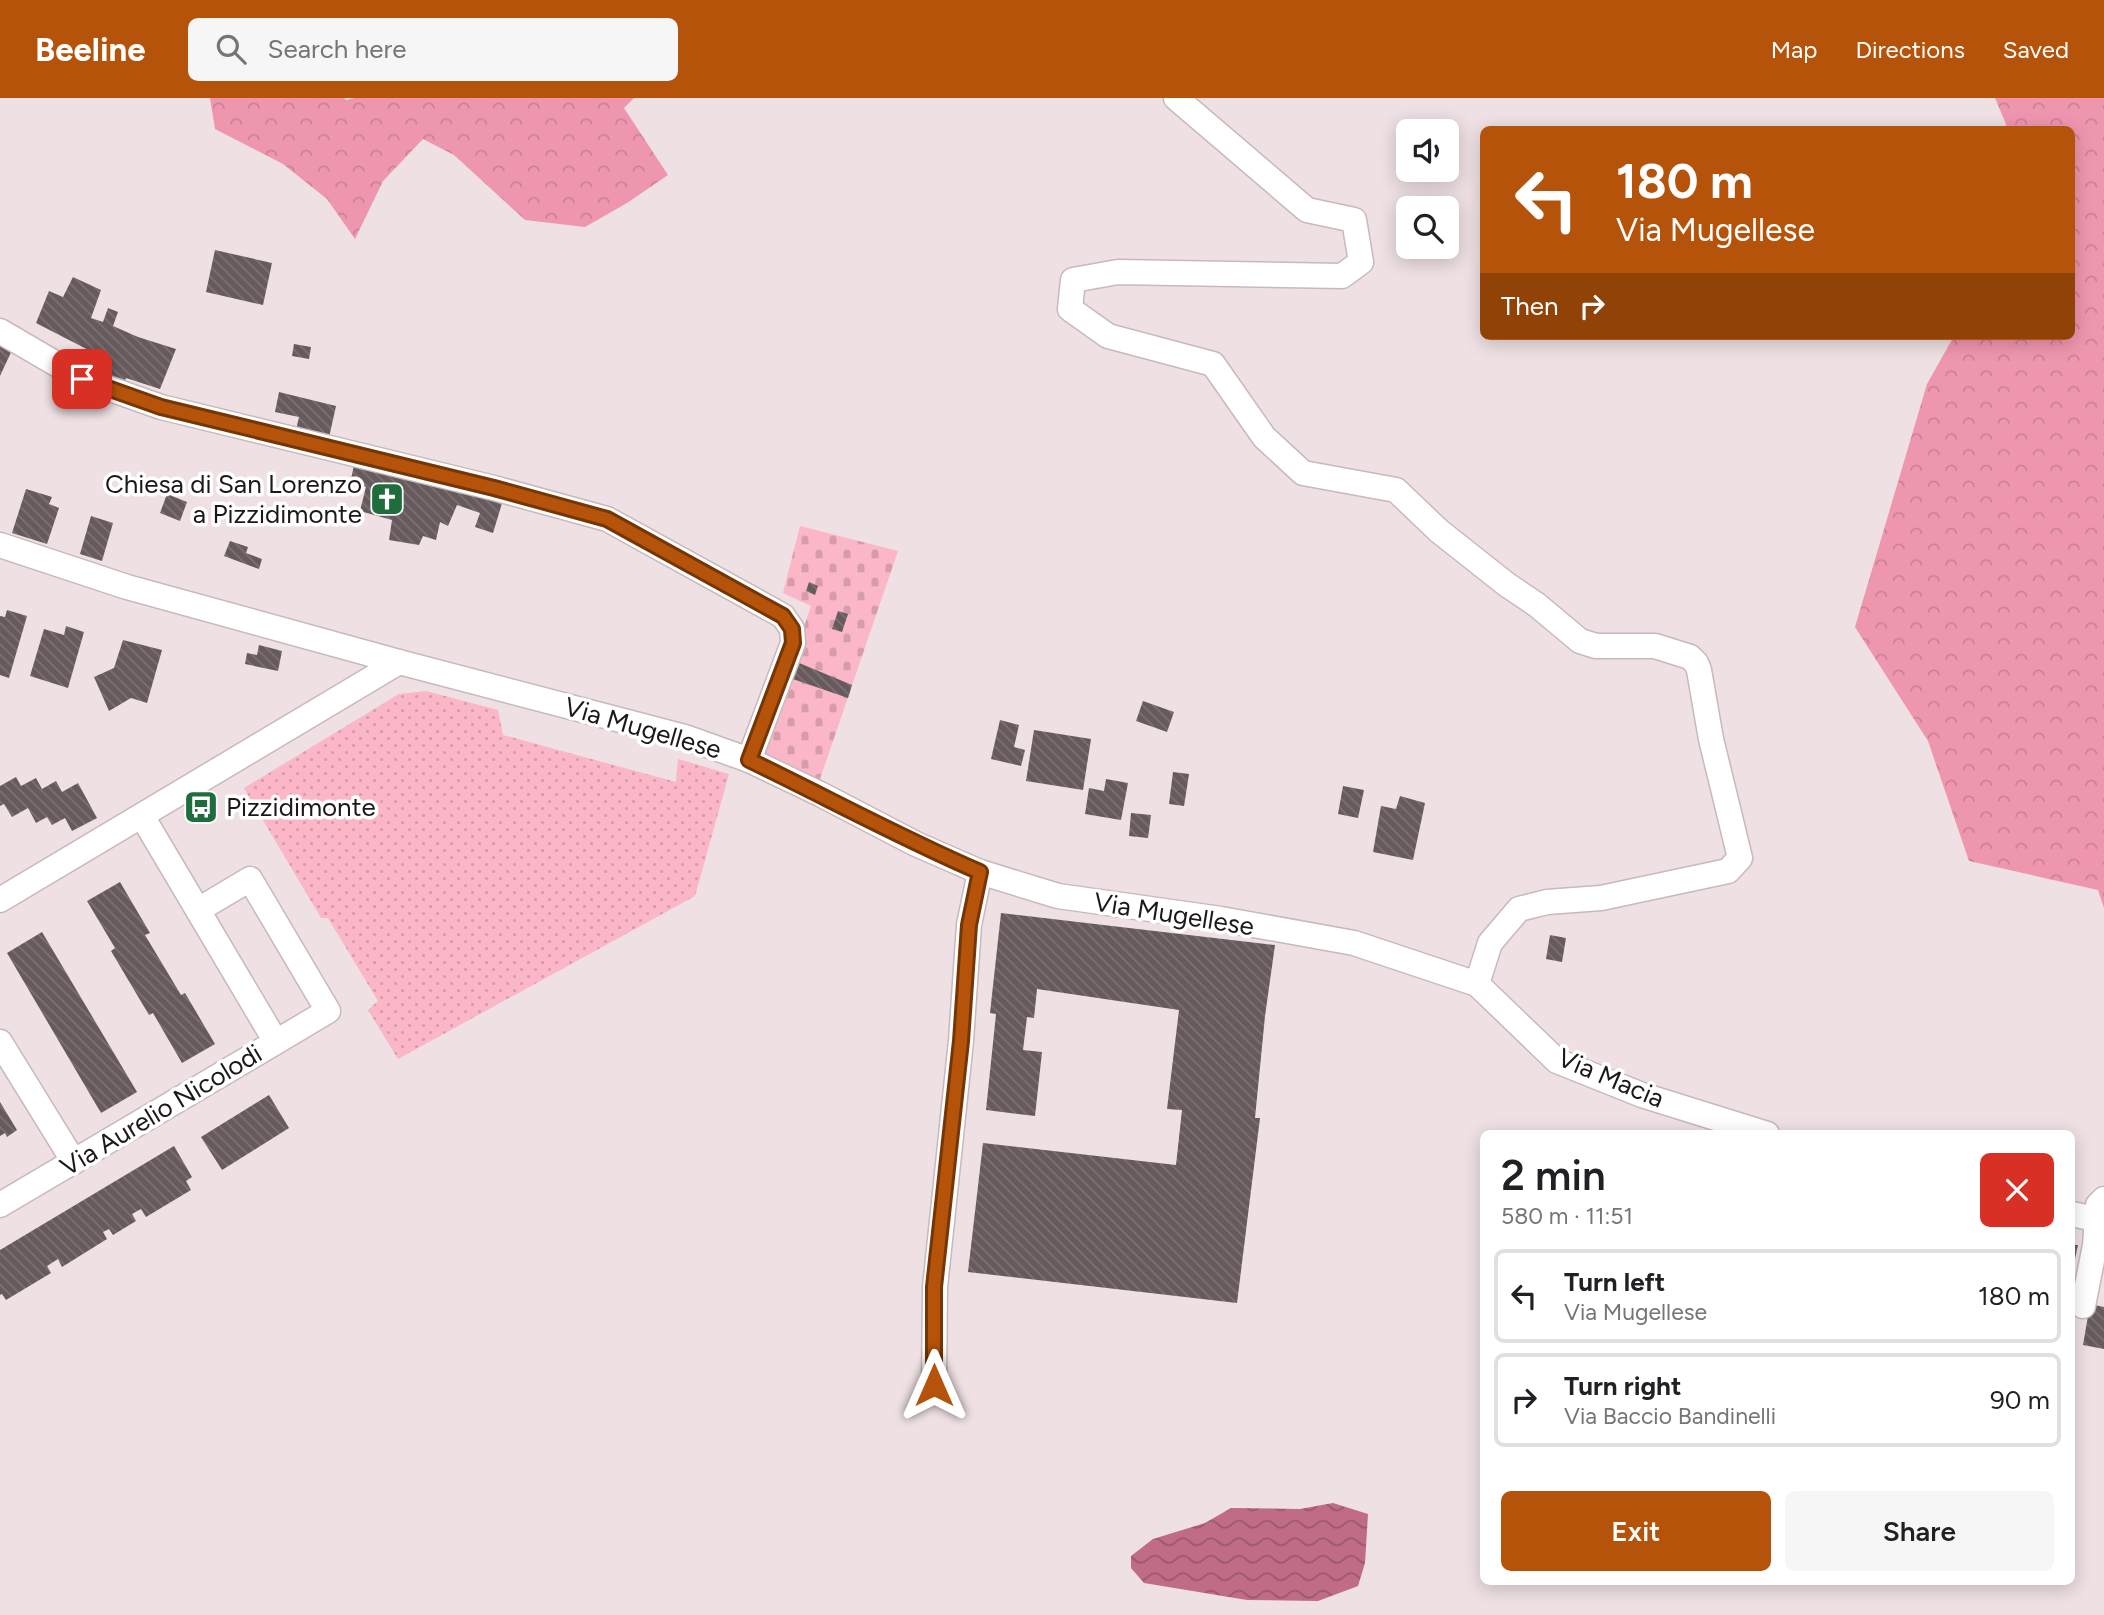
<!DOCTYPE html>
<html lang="en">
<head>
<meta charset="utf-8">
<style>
  :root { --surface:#fff; --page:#f6f6f6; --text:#202124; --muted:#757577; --line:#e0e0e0; --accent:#b45309 }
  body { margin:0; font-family:Figtree,sans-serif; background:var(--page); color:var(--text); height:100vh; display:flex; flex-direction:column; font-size:26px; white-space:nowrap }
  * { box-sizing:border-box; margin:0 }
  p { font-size:23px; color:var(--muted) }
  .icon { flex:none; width:38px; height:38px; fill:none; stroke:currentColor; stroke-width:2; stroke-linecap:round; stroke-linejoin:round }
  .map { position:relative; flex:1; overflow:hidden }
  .drawer { position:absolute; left:1480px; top:1032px; width:595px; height:455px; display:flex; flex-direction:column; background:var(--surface); border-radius:10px; box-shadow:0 4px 18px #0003 }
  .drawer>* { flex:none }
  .hud { position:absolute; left:1480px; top:28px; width:595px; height:214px; border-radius:10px; box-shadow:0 4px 18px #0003; background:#b45309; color:#fff; overflow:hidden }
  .fabs { position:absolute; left:1396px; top:21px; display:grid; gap:14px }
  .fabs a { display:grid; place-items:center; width:63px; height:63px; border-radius:10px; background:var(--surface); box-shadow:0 4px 18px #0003; font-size:35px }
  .pin { position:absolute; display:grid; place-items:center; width:60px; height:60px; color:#fff; margin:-30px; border-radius:14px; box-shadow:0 4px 10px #0006 }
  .me { position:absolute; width:77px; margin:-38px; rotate:0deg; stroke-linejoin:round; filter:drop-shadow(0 0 5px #0008) }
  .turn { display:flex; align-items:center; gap:24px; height:147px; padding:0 21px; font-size:32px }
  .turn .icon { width:91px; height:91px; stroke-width:2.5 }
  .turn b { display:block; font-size:49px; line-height:60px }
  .then { display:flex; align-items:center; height:66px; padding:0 21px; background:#0003; gap:14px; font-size:26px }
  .round { display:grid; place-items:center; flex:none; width:74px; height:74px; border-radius:10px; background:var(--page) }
  .head { display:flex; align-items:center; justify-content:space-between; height:119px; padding:0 21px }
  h1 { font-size:42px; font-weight:600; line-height:52px }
  .button { display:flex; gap:14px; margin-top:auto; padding:14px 21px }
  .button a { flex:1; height:80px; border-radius:10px; background:var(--accent); color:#fff; font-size:28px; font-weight:600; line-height:80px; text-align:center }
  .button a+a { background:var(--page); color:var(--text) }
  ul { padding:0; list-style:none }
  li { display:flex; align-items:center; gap:21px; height:94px; margin:0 14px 10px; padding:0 7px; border:4px solid var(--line); border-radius:10px }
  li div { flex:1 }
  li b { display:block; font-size:26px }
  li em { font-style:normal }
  header { display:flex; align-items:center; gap:42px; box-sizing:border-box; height:98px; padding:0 35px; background:var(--accent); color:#fff }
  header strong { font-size:33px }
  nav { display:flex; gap:38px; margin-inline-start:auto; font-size:24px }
  .search { width:490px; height:63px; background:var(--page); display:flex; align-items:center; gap:18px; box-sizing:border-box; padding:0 24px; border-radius:10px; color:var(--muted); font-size:26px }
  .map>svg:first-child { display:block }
  .forest { fill:url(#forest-crowns) }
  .cemetery { fill:url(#cemetery-stones) }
  .park { fill:url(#park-dots) }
  .water { fill:url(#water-waves) }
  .building { fill:url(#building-back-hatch) }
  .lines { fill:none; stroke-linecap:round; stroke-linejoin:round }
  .minor-casing { stroke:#c7b9bc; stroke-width:27 }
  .minor { stroke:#fff; stroke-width:24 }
  .route-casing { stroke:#753606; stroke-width:18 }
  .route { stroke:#b45309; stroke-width:12 }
  .labels { text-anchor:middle; stroke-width:7; stroke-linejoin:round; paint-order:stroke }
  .poi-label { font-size:26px; fill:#1c1719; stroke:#fff; text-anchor:end }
  .street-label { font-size:26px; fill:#1c1719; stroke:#fff }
</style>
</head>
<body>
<header>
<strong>Beeline</strong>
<div class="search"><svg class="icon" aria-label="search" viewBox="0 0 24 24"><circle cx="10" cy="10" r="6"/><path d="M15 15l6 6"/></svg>Search here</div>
<nav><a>Map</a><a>Directions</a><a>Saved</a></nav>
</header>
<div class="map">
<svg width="2104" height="1517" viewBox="0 0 2104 1517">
  <defs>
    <pattern id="forest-crowns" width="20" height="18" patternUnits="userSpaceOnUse" patternTransform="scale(1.75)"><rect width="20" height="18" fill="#ef96af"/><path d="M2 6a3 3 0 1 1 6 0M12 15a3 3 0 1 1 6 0" fill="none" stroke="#cc8196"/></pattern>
    <pattern id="cemetery-stones" width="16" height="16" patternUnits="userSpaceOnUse" patternTransform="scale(1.75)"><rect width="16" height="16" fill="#fbb6c8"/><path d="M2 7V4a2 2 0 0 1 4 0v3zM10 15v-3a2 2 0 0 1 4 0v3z" fill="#d79cab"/></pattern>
    <pattern id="park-dots" width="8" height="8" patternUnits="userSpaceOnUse" patternTransform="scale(1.75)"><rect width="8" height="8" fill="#fbb6c8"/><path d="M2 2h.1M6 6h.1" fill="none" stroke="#d79cab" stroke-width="1.8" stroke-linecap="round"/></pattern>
    <pattern id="water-waves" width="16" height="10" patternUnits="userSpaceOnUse" patternTransform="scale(1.75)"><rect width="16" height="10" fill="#c06c84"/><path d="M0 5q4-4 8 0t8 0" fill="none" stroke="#9b586b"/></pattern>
    <pattern id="building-back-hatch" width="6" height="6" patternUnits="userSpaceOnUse" patternTransform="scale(1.75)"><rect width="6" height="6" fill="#665a5d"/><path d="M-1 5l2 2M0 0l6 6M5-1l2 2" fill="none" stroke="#7b7274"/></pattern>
  </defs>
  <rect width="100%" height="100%" fill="#eee0e3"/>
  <g class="forest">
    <polygon points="210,0 344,0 346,2 354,0 634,0 624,10 668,77 627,105 585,129 525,122 454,57 423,41 383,83 355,141 327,101 283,66 215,31"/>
    <polygon points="1995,0 2104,0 2104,810 2098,792 1969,763 1928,643 1855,529 1927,286 1954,238 2072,238 2072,32 2008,31"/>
  </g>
  <polygon class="cemetery" points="800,428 898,453 819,684 760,657 811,508 783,495"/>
  <polygon class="park" points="426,593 498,612 503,637 676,684 678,661 729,676 695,798 398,961 368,912 378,903 328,820 321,820 244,690 399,596"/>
  <polygon class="water" points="1333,1405 1368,1416 1365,1465 1358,1488 1318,1503 1247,1502 1144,1485 1131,1470 1131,1458 1153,1441 1205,1425 1231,1410 1300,1411"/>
  <g class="building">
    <polygon points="215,152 272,165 263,207 206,194"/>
    <polygon points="73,179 101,192 91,220 103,224 108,210 118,214 113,228 138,239 176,251 160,291 126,280 123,289 95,279 102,259 36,225 49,193 63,199"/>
    <polygon points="0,243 13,250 0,278"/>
    <polygon points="294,246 311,249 309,261 292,258"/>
    <polygon points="279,294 336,308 328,344 295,336 299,319 275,314"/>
    <polygon points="354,367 503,402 493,435 475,429 480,415 457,407 448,428 440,424 436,442 423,438 419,447 389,442 392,422 360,413 366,389 350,386"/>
    <polygon points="26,391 52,399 49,406 59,410 47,446 12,435"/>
    <polygon points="167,396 187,404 180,423 160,415"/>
    <polygon points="91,418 113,425 102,463 80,456"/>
    <polygon points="230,443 248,449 246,455 262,461 259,471 224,458"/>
    <polygon points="809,484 818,488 815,497 806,493"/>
    <polygon points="7,512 27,518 9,580 0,577 0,518 5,519"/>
    <polygon points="838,513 848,516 842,534 832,531"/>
    <polygon points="66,528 84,534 68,590 30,578 44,531 64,537"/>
    <polygon points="123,542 162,552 147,605 131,600 109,613 94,579 114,570"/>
    <polygon points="259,547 282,553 278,573 245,566 247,555 257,557"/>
    <polygon points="792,562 852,587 848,600 787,579"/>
    <polygon points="1143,603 1174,614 1167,634 1136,623"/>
    <polygon points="1000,622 1019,627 1014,649 1025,652 1021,668 991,661"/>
    <polygon points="1034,632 1091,641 1083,692 1026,683"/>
    <polygon points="1173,674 1189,676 1184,708 1169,706"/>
    <polygon points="16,679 21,688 36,680 42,691 56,683 62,694 78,685 97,720 72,733 65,720 52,727 47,719 36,725 28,710 12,719 4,706 0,708 0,688"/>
    <polygon points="1106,681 1128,685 1121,722 1085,716 1089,690 1104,693"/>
    <polygon points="1343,688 1364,692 1358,720 1338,716"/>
    <polygon points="1400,698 1425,705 1413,762 1373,754 1381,708 1396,711"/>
    <polygon points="1131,715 1151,717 1148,740 1129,738"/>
    <polygon points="120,784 150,835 145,837 181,897 185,895 215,946 182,965 153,915 149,917 111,853 115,850 87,803"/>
    <polygon points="1001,815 1275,847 1265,918 1255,1020 1260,1020 1237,1205 968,1174 983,1045 1176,1067 1182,1012 1167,1011 1179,912 1037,891 1034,920 1027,919 1023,952 1042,954 1035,1018 986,1012 996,916 990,915"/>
    <polygon points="42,834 137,994 101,1015 7,855"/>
    <polygon points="1550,837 1566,840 1562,864 1546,861"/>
    <polygon points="269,997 289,1030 222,1072 201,1039"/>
    <polygon points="0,1004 17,1032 7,1039 5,1035 0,1038"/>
    <polygon points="174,1048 192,1079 186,1083 191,1092 146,1119 141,1111 132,1116 136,1123 113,1137 109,1131 103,1134 107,1141 62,1169 58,1161 47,1168 51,1175 6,1202 2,1196 0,1197 0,1152"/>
    <polygon points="2072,1147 2078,1147 2073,1170 2072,1170"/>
    <polygon points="2090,1206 2104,1209 2104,1251 2083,1247"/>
  </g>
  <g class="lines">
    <g class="minor-casing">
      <g id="minor">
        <polyline points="1176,0 1307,112 1354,122 1361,164 1342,178 1118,174 1073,182 1070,211 1108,238 1213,266 1264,339 1303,375 1396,392 1439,433 1506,486 1537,507 1580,543 1596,548 1655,548 1690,559 1696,565 1699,572 1711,641 1740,760 1728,773 1601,800 1547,804 1519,811 1490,845 1477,886"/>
        <polyline points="0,233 82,281 161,309 494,390 607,421 783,518 792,531 793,545 749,662"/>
        <polyline points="0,447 127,489 399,564 685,639 749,662 820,696 916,746 980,774 1058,798 1221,821 1354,845 1477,886 1557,963 1642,997 1767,1036"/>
        <polyline points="0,802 399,564"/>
        <polyline points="198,812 250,781 328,913 276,944"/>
        <polyline points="0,944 74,1064"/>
        <polyline points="0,1107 276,944 142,718"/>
        <polyline points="2072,1116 2104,1123"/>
        <polyline points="2083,1208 2095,1147 2098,1107 2104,1101"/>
        <polyline points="934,1287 935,1189 961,943 969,827 980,774"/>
      </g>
    </g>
    <use href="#minor" class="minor"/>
  </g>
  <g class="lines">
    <g class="route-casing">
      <path id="route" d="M82 281 161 309 494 390 607 421 783 518 792 531 793 545 749 662C826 699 901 740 980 774L969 827 961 943 934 1189V1287"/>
    </g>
    <use href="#route" class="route"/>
  </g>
  <defs>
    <g id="church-square" transform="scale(1.75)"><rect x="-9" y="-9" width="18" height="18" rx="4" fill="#1f6d3d" stroke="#fff"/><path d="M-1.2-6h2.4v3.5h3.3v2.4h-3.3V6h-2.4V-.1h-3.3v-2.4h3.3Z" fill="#fff"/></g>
    <g id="bus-square" transform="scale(1.75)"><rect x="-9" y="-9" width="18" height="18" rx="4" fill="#1f6d3d" stroke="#fff"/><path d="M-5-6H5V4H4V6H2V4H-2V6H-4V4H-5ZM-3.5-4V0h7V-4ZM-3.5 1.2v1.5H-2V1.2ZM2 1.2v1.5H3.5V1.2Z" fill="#fff"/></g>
  </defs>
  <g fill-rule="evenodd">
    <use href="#church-square" x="387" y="401"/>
    <use href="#bus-square" x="201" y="709"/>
  </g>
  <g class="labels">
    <g class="poi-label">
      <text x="362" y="395">Chiesa di San Lorenzo<tspan x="362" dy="30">a Pizzidimonte</tspan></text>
      <text x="226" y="718" text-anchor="start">Pizzidimonte</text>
    </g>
    <g class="street-label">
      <text transform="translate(643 630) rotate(16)" y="9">Via Mugellese</text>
      <text transform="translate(1174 816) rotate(9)" y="9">Via Mugellese</text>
      <text transform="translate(1611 980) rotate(23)" y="9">Via Macia</text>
      <text transform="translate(161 1012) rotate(-31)" y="9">Via Aurelio Nicolodi</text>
    </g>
  </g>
</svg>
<div class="fabs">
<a><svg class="icon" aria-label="sound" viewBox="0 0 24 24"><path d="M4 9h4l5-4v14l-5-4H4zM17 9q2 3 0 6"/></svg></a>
<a><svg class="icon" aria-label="search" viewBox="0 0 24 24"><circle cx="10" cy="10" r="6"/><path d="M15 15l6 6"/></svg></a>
</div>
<div class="pin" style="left:82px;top:281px;background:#d93025"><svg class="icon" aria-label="arrive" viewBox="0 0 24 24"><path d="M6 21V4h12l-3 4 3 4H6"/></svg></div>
<svg class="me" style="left:934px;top:1287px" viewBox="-20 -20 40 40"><path d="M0-17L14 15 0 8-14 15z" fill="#b45309" stroke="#fff" stroke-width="4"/></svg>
<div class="hud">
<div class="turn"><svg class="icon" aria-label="left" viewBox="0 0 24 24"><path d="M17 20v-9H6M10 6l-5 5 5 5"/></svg><div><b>180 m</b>Via Mugellese</div></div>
<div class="then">Then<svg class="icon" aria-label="right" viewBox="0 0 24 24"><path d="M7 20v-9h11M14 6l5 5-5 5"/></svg></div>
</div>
<section class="drawer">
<div class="head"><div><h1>2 min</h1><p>580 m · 11:51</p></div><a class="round" style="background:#d93025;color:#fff"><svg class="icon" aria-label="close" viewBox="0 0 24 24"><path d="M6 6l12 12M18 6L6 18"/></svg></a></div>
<ul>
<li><svg class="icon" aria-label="left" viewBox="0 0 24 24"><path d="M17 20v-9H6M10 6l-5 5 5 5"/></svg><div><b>Turn left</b><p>Via Mugellese</p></div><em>180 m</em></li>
<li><svg class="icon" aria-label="right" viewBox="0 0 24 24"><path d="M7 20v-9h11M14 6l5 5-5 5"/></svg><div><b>Turn right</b><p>Via Baccio Bandinelli</p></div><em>90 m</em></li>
</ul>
<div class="button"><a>Exit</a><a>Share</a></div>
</section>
</div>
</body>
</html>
